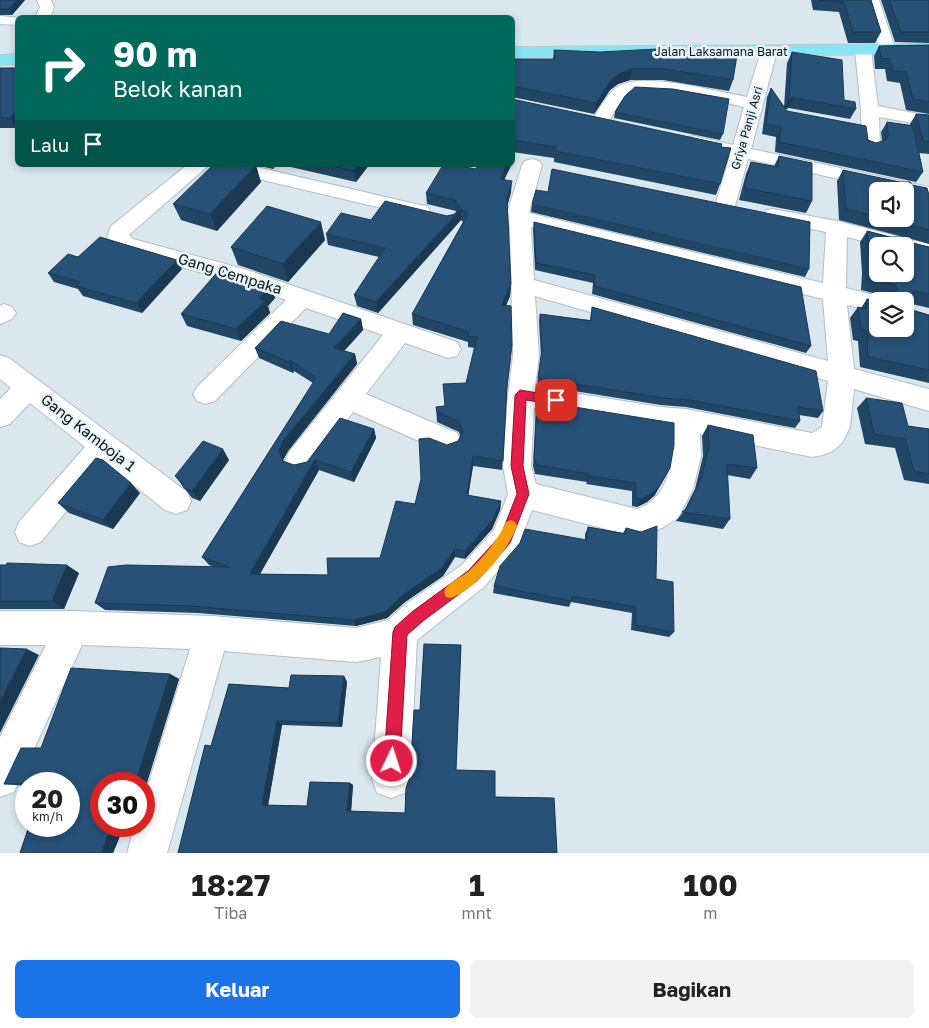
<!DOCTYPE html>
<html lang="id">
<head>
<meta charset="utf-8">
<style>
  :root { --surface:#fff; --page:#f2f2f2; --text:#222; --muted:#767676; --accent:#1a73e8 }
  body { margin:0; font-family:"Golos Text",sans-serif; background:var(--page); color:var(--text); height:100vh; display:flex; flex-direction:column; font-size:19px; white-space:nowrap }
  * { box-sizing:border-box; margin:0 }
  p { font-size:16px; color:var(--muted) }
  .icon { flex:none; width:28px; height:28px; fill:none; stroke:currentColor; stroke-width:2; stroke-linecap:round; stroke-linejoin:round }
  .map { position:relative; height:853px; overflow:hidden }
  .panel { display:flex; flex-direction:column; background:var(--surface); flex:1 }
  .panel>* { flex:none }
  .banner { position:absolute; left:15px; top:15px; width:500px; height:152px; border-radius:8px; box-shadow:0 2px 8px #0003; background:#00695c; color:#fff; overflow:hidden }
  .controls { position:absolute; left:869px; top:182px; display:grid; gap:10px }
  .controls a { display:grid; place-items:center; width:45px; height:45px; border-radius:8px; background:var(--surface); box-shadow:0 2px 8px #0003; font-size:25px }
  .speed { position:absolute; left:15px; top:772px; display:flex; gap:10px; font-size:25px; font-weight:700; text-align:center }
  .speed>* { display:grid; place-content:center; width:65px; height:65px; border-radius:50%; background:var(--surface); box-shadow:0 2px 8px #0003; line-height:1 }
  .speed small { font-size:12px; font-weight:400 }
  .speed .limit { border:8px solid #d22; background:#fff; color:#111 }
  .pin { position:absolute; display:grid; place-items:center; width:42px; height:42px; color:#fff; margin:-21px; border-radius:10px; box-shadow:0 2px 8px #0006 }
  .me { position:absolute; width:55px; margin:-28px; rotate:4deg; stroke-linejoin:round; filter:drop-shadow(0 0 4px #0008) }
  .turn { display:flex; align-items:center; gap:18px; height:105px; padding:0 15px; font-size:22px }
  .turn .icon { width:65px; height:65px; stroke-width:2.5 }
  .turn b { display:block; font-size:35px; line-height:42px }
  .then { display:flex; align-items:center; height:48px; padding:0 15px; background:#0003; gap:10px; font-size:19px }
  .eta { display:flex; justify-content:space-evenly; align-items:center; height:85px; text-align:center }
  .eta b { font-size:30px; font-weight:700; line-height:35px }
  .cta { display:flex; gap:10px; margin-top:auto; padding:10px 15px }
  .cta a { flex:1; height:58px; border-radius:8px; background:var(--accent); color:#fff; font-size:20px; font-weight:700; line-height:58px; text-align:center }
  .cta a+a { background:var(--page); color:var(--text) }
  .map>svg:first-child { display:block }
  .lines { fill:none; stroke-linecap:round; stroke-linejoin:round }
  .minor-casing { stroke:#b2bec4; stroke-width:2 }
  .major-casing { stroke:#c5c6c7; stroke-width:2 }
  .minor { fill:#fff; fill-rule:evenodd }
  .major { fill:#87e5f3; fill-rule:evenodd }
  .wall { fill:#224666; fill-rule:evenodd }
  .shaded-wall { fill:#1b3953 }
  .building { fill:#275177; stroke:#1b3953; fill-rule:evenodd }
  .route { fill:#e11d48; stroke:#92132f }
  .slow { fill:#f59e0b }
  .labels { text-anchor:middle; stroke-width:5; stroke-linejoin:round; paint-order:stroke }
  .far-street-label { font-size:12px; fill:#0d1214; stroke:#e8f5fb }
  .street-label { font-size:15px; fill:#0d1214; stroke:#e8f5fb }
</style>
</head>
<body>
<div class="map">
<svg width="929" height="853" viewBox="0 0 929 853">
  <rect width="100%" height="100%" fill="#dae7ee"/>
  <g class="lines">
    <g class="minor-casing">
      <g id="minor">
        <polygon points="37,0 51,0 54,7 50,18 35,18 40,7"/>
        <polygon points="865,0 879,0 895,48 893,51 881,51 879,48"/>
        <polygon points="0,16 22,18 18,18 18,25 0,24"/>
        <polygon points="863,45 869,47 871,50 878,106 929,116 929,126 879,117 880,145 878,149 871,151 864,149 862,145 861,110 855,50 857,47"/>
        <path d="M769 46 775 48 777 51 751 149 929 187V199L905 194V191H893L748 159 735 206 732 210 725 212 718 210 715 206 730 155 687 146 685 142 687 138 694 136 733 145 744 107C722 102 651 84 632 92 620 97 614 115 606 126L600 127 594 126 591 122C599 110 606 94 619 86 642 71 720 92 747 97L761 51 763 48Z"/>
        <path d="M532 159 539 161 542 165 529 213 823 283 826 232 766 220 763 215 766 210 773 209 837 221 929 244V258L905 252V246H882L847 237 846 288 886 298 888 301H878V312L847 305 854 369 929 389V411L854 389 850 427 842 443 833 451 823 455 812 457 700 434 701 456 693 489 678 518 662 528 637 537 532 510 517 549 484 587 417 640 410 779 405 793 391 798 377 793 372 779 381 657 356 662 224 651 167 853H127L135 826H144V798L190 649 82 645 14 792 0 797V737L46 645H0V611H72L212 616 356 628 388 620 406 604 462 565 494 530 508 494 503 466 508 395 513 356 510 229 508 210 522 165 525 161ZM531 227 823 299 828 361 534 280ZM535 296 828 381 822 427 812 433 686 409 661 407 535 387 539 356ZM534 408 672 430C673 460 670 498 637 509L536 484 531 466Z"/>
        <polygon points="187,165 209,165 129,235 133,239 244,269 457,342 461,349 457,356 448,358 405,343 366,394 457,433 461,441 457,449 447,453 437,449 353,412 309,470 299,473 289,470 285,461 289,452 383,335 306,308 215,401 206,404 197,401 193,394 197,387 286,300 228,280 117,249 107,237 111,226"/>
        <polygon points="213,165 248,165 420,205 427,206 430,211 427,216 420,217 216,169"/>
        <polygon points="4,304 12,307 16,313 12,319 0,324 0,306"/>
        <polygon points="0,355 9,358 187,492 191,501 187,510 176,514 165,510 106,463 41,542 30,546 19,542 15,532 19,522 85,447 30,403 10,424 0,427 0,399 11,388 0,379"/>
      </g>
    </g>
    <g class="major-casing">
      <g id="major">
        <polygon points="929,44 929,54 512,57 512,47"/>
        <polygon points="18,54 18,64 0,65 0,55"/>
      </g>
    </g>
    <use href="#minor" class="minor"/>
    <use href="#major" class="major"/>
  </g>
  <g class="wall">
    <polygon points="0,0 25,0 12,15 0,15"/>
    <polygon points="811,0 871,0 881,32 875,43 848,43 839,12 813,10"/>
    <polygon points="881,0 929,0 929,43 895,42"/>
    <polygon points="929,45 929,114 906,110 900,83 887,81 885,69 875,69 874,56 879,46"/>
    <polygon points="554,50 661,57 733,80 729,91 663,80 630,80 618,84 610,90 594,114 512,97 512,59 553,59"/>
    <polygon points="792,52 844,100 856,109 850,119 789,108 785,109 787,111 876,143 882,141 881,132 887,122 910,125 910,124 916,114 929,115 929,154 919,153 923,172 916,182 775,152 776,137 762,134 767,97 771,88 784,107 787,63"/>
    <polygon points="0,68 18,68 18,127 17,128 0,128"/>
    <polygon points="512,99 720,184 716,195 554,162 554,158 512,152"/>
    <polygon points="615,112 723,134 720,140 614,118"/>
    <polygon points="779,156 812,201 806,213 739,200 746,174 751,162 774,166"/>
    <polygon points="256,165 276,165 273,169"/>
    <polygon points="282,165 369,165 356,182"/>
    <polygon points="478,165 511,165 504,180 511,192 507,207 511,284 510,296 506,306 511,356 507,390 502,470 473,466 468,496 501,501 500,510 492,529 465,559 455,557 443,576 405,602 387,618 356,626 198,613 105,610 95,603 214,567 209,565 202,557 313,383 294,371 293,373 259,358 255,348 329,334 361,319 363,330 344,351 355,354 357,364 288,451 283,460 284,462 294,465 307,462 374,429 376,438 354,482 319,470 260,574 328,575 380,558 415,504 447,445 458,441 460,436 459,432 437,422 436,407 444,406 466,383 475,348 468,347 468,342 413,325 412,314 463,222 461,220 378,313 357,306 354,295 379,257 328,245 326,234 371,220 447,216 455,214 456,212 456,211 427,204 426,193 476,169"/>
    <path d="M843 170 912 185 929 195V244L912 239 913 243 929 247V308L912 304V310L929 315V383L860 367 858 341 853 340 850 318 858 307 861 308 867 299 878 329 888 301H881L885 296 861 290 862 273 860 242 867 231 890 237H904L839 220 837 181ZM878 191 905 219H878Z"/>
    <polygon points="261,182 217,231 181,220 173,204"/>
    <polygon points="532,204 809,269 805,277 531,212"/>
    <polygon points="534,222 811,346 806,353 592,294 593,283 535,270 533,229"/>
    <polygon points="325,240 288,282 238,265 231,247"/>
    <polygon points="78,257 182,269 142,313 83,296 78,289 54,282 48,273"/>
    <polygon points="270,286 275,298 268,306 270,313 241,341 187,326 181,314"/>
    <polygon points="592,307 823,411 818,418 799,415 800,421 795,428 686,407 661,405 537,385 541,356 539,321 540,314 590,320"/>
    <polygon points="866,398 908,426 929,429 929,484 904,480 895,448 865,444 857,408"/>
    <polygon points="537,401 655,495 647,502 637,507 632,506 632,491 586,484 587,482 535,474 533,466 536,410"/>
    <polygon points="708,425 757,468 750,479 727,475 730,519 723,529 676,521 684,511 695,489 703,456 702,436"/>
    <polygon points="229,460 200,501 192,498 175,476"/>
    <polygon points="140,493 113,529 69,513 58,503"/>
    <polygon points="588,527 623,533 626,528 656,579 674,632 669,637 631,630 632,613 571,602 569,607 493,593 494,586 585,540 585,534"/>
    <polygon points="0,565 79,573 64,609 0,609"/>
    <polygon points="424,644 461,645 456,770 495,771 495,797 554,798 557,853 178,853 205,745 211,746 229,684 289,688 291,675 344,676 347,682 342,727 282,725 268,805 307,806 310,782 350,783 353,785 351,811 405,813 406,788 410,777 414,710 420,710"/>
    <polygon points="170,674 179,679 144,792 144,784 101,826 133,826 130,836 120,836 113,853 69,784 26,784 26,786 4,784 41,748"/>
  </g>
  <g class="shaded-wall">
    <polygon points="17,0 25,0 12,15 9,9"/>
    <polygon points="632,69 630,80 618,84 610,90 594,114 596,103 612,79 621,73"/>
    <polygon points="789,98 794,98 789,108 784,109"/>
    <polygon points="18,109 18,127 17,128 10,118"/>
    <polygon points="256,165 261,182 217,231 210,214"/>
    <polygon points="272,165 276,165 273,169"/>
    <polygon points="358,165 369,165 356,182 354,171"/>
    <polygon points="507,165 511,165 511,166 499,190 500,179"/>
    <polygon points="512,181 511,192 506,210 507,199"/>
    <polygon points="461,209 461,220 378,313 376,302"/>
    <polygon points="321,222 325,240 288,282 283,264"/>
    <polygon points="177,260 182,269 142,313 136,303"/>
    <polygon points="511,284 510,296 501,316 502,305"/>
    <polygon points="270,286 275,298 268,306 270,313 241,341 236,329 259,299"/>
    <polygon points="361,319 363,330 337,359 334,348"/>
    <polygon points="355,354 357,364 288,451 283,460 287,471 279,451 283,441"/>
    <polygon points="290,360 294,371 293,373 289,362"/>
    <polygon points="374,429 376,438 354,482 351,472"/>
    <polygon points="223,449 229,460 200,501 192,491"/>
    <polygon points="473,456 473,466 467,504 467,495"/>
    <polygon points="315,460 319,470 256,581 250,574"/>
    <polygon points="670,468 655,495 647,502 637,507 641,499"/>
    <polygon points="131,483 140,493 113,529 103,520"/>
    <polygon points="501,501 500,510 492,529 465,559 465,551"/>
    <polygon points="455,549 455,557 443,576 405,602 387,618 356,626 353,620"/>
    <polygon points="67,565 79,573 64,609 52,601"/>
    <polygon points="27,649 39,655 0,733 0,701"/>
    <polygon points="170,674 179,679 144,792 144,784 135,784"/>
    <polygon points="344,676 347,682 342,727 338,723"/>
    <polygon points="277,721 282,725 268,806 262,805"/>
    <polygon points="350,783 353,785 351,812 347,811"/>
    <polygon points="122,826 133,826 130,836 119,836"/>
    <polygon points="108,835 120,836 113,853 101,853"/>
  </g>
  <g class="building">
    <polygon points="0,0 17,0 9,9 0,9"/>
    <polygon points="818,0 871,0 881,32 853,32 844,2"/>
    <polygon points="889,0 929,0 929,32 901,32"/>
    <polygon points="929,45 929,102 913,99 906,72 893,71 890,59 881,58 879,46"/>
    <polygon points="657,49 661,57 737,55 733,80 665,69 632,69 621,73 612,79 596,103 512,86 512,59 555,59 554,50 600,52"/>
    <polygon points="792,52 842,60 844,100 855,102 856,109 794,98 789,98"/>
    <polygon points="0,68 18,68 18,109 10,118 0,118"/>
    <polygon points="635,87 673,89 729,99 723,134 615,112 625,96"/>
    <polygon points="771,88 787,111 866,126 868,140 876,143 886,140 888,135 887,122 913,126 923,172 779,142 781,127 766,124"/>
    <polygon points="512,99 722,144 721,147 731,148 720,184 555,151 556,147 512,140"/>
    <polygon points="916,114 929,115 929,142 923,141"/>
    <polygon points="779,156 812,163 812,201 744,188 751,162 778,167"/>
    <polygon points="213,165 256,165 210,214 173,204"/>
    <polygon points="328,165 358,165 354,171"/>
    <polygon points="443,165 453,165 476,169 478,165 507,165 500,179 512,181 507,199 511,284 502,305 511,306 512,345 507,385 503,461 473,456 467,495 501,501 493,520 465,551 455,549 442,568 403,595 385,612 353,620 190,606 95,603 108,567 126,565 229,567 202,557 316,378 290,360 289,362 255,348 281,321 329,334 343,313 361,319 334,348 355,354 283,441 279,451 283,461 294,465 307,462 340,418 374,429 351,472 315,460 250,574 328,575 327,558 380,558 396,501 415,504 421,479 419,439 429,438 447,445 458,441 463,432 459,422 437,412 436,407 445,406 443,384 466,383 477,337 468,336 469,332 412,314 468,214 461,209 376,302 354,295 385,248 326,234 341,213 371,220 385,201 447,216 455,214 460,206 455,200 426,193"/>
    <polygon points="552,169 810,222 809,269 532,204 536,190 548,192"/>
    <polygon points="843,170 900,182 910,182 912,185 927,188 929,195 929,230 885,219 905,219 905,191 878,191 878,217 846,209"/>
    <polygon points="267,206 321,222 283,264 231,247"/>
    <polygon points="534,222 801,287 811,346 594,286 595,275 536,263"/>
    <path d="M867 231 890 237H911L913 243 929 247V294L913 291 912 310 929 315V370L868 357 867 331 861 329 858 307 866 309 867 299 880 301H878V329H905V301H888V292L898 290 895 285 869 279 870 262ZM878 246H905V274H878Z"/>
    <polygon points="100,237 177,260 136,303 76,286 80,282 48,273 68,254 78,257"/>
    <polygon points="220,269 270,286 259,299 266,301 236,329 181,314"/>
    <polygon points="592,307 816,371 823,411 798,407 800,421 690,400 664,398 538,378 542,349 540,314 591,321"/>
    <polygon points="866,398 902,403 908,426 929,429 929,474 914,471 905,439 874,434"/>
    <polygon points="537,401 674,423 674,445 670,468 659,487 651,494 641,499 635,498 636,483 589,476 589,474 537,465 534,458"/>
    <polygon points="708,425 753,435 757,468 727,464 730,519 682,512 686,509 701,479 709,446"/>
    <polygon points="203,441 223,449 192,491 184,488 181,481 175,476"/>
    <polygon points="96,458 103,460 131,483 103,520 58,503"/>
    <polygon points="657,526 656,579 673,582 674,632 635,625 636,607 572,596 572,601 494,586 500,566 520,543 525,529 587,540 588,527 626,534 626,528 641,532"/>
    <polygon points="7,563 67,565 52,601 0,601 0,565 6,565"/>
    <polygon points="424,644 461,645 456,770 495,771 495,797 554,798 557,853 178,853 205,745 211,746 229,684 289,688 291,675 344,676 338,723 277,721 262,805 307,806 310,782 350,783 347,811 405,813 406,788 410,777 414,710 420,710"/>
    <polygon points="0,648 27,649 0,701"/>
    <polygon points="71,668 170,674 135,784 101,784 101,826 122,826 119,836 108,835 101,853 20,853 29,826 69,826 69,784 4,784 21,748 41,748"/>
  </g>
  <polygon class="route" points="520,390 556,396 561,400 556,405 526,400 523,466 529,494 510,543 478,580 423,621 407,635 400,761 398,766 392,769 386,766 384,761 393,632 395,627 413,611 468,571 501,535 517,494 511,466 515,395"/>
  <path class="slow" d="M511 520 515 522 517 526C507 552 477 588 451 598L446 597 444 592C448 582 460 578 468 572 483 558 498 540 506 522Z"/>
  <g class="labels">
    <g class="far-street-label">
      <text x="721" y="56">Jalan Laksamana Barat</text>
      <text transform="translate(747 128) rotate(-74)" y="4">Griya Panji Asri</text>
    </g>
    <g class="street-label">
      <text transform="translate(230 274) rotate(17)" y="5">Gang Cempaka</text>
      <text transform="translate(88 433) rotate(38)" y="5">Gang Kamboja 1</text>
    </g>
  </g>
</svg>
<div class="controls">
<a><svg class="icon" aria-label="sound" viewBox="0 0 24 24"><path d="M4 9h4l5-4v14l-5-4H4zM17 9q2 3 0 6"/></svg></a>
<a><svg class="icon" aria-label="search" viewBox="0 0 24 24"><circle cx="10" cy="10" r="6"/><path d="M15 15l6 6"/></svg></a>
<a><svg class="icon" aria-label="layers" viewBox="0 0 24 24"><path d="M12 4l9 5-9 5-9-5zM3 14l9 5 9-5"/></svg></a>
</div>
<div class="speed"><div>20<small>km/h</small></div><div class="limit">30</div></div>
<div class="pin" style="left:556px;top:400px;background:#d93025"><svg class="icon" aria-label="arrive" viewBox="0 0 24 24"><path d="M6 21V4h12l-3 4 3 4H6"/></svg></div>
<svg class="me" style="left:392px;top:761px" viewBox="-20 -20 40 40"><circle r="17" fill="#e11d48" stroke="#fff" stroke-width="3"/><path d="M0-11L8 9 0 5-8 9z" fill="#fff"/></svg>
<div class="banner">
<div class="turn"><svg class="icon" aria-label="right" viewBox="0 0 24 24"><path d="M7 20v-9h11M14 6l5 5-5 5"/></svg><div><b>90 m</b>Belok kanan</div></div>
<div class="then">Lalu<svg class="icon" aria-label="arrive" viewBox="0 0 24 24"><path d="M6 21V4h12l-3 4 3 4H6"/></svg></div>
</div>
</div>
<section class="panel">
<div class="eta">
<div><b>18:27</b><p>Tiba</p></div>
<div><b>1</b><p>mnt</p></div>
<div><b>100</b><p>m</p></div>
</div>
<div class="cta"><a>Keluar</a><a>Bagikan</a></div>
</section>
</body>
</html>
